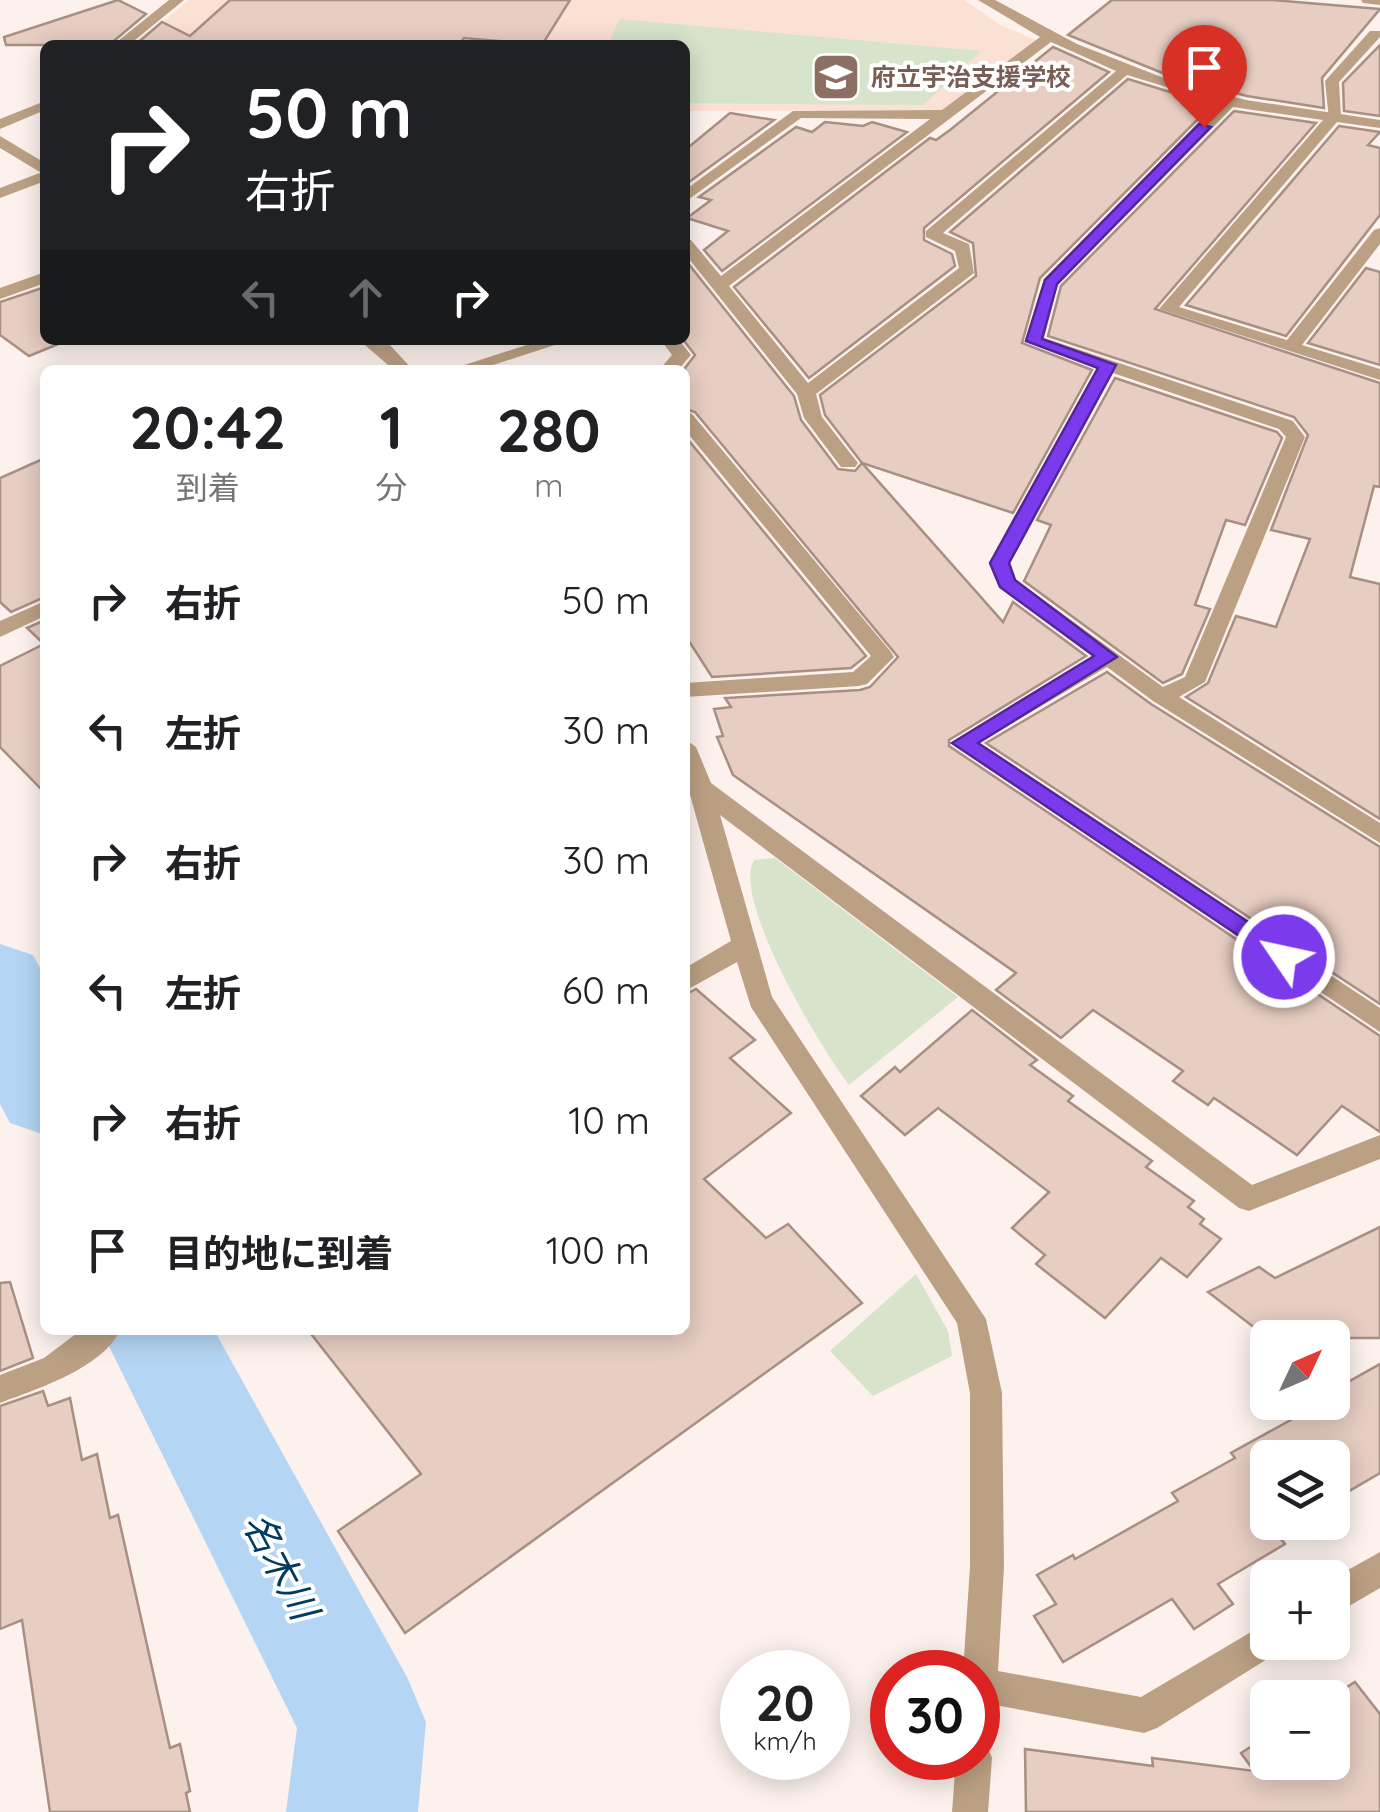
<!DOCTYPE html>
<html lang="ja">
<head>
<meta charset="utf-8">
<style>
  :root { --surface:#fff; --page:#f6f6f6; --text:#202124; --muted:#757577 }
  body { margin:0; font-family:Quicksand,"Noto Sans JP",sans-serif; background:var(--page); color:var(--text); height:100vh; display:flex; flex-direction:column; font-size:38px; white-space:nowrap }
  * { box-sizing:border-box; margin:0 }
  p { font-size:32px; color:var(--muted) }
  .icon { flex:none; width:55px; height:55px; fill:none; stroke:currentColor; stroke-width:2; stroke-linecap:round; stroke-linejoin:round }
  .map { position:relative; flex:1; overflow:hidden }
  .panel { position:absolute; left:40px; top:365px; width:650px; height:970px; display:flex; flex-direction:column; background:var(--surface); border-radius:15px; box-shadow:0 5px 25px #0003 }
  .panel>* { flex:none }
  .guide { position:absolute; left:40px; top:40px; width:650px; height:305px; border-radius:15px; box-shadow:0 5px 25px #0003; background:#202124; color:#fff; overflow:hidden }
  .needle { width:65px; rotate:46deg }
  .tools { position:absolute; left:1250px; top:1320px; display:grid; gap:20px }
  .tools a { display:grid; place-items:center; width:100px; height:100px; border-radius:15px; background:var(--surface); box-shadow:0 5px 25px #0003; font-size:50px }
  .speed { position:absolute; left:720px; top:1650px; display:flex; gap:20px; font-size:50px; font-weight:700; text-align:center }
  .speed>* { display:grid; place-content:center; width:130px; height:130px; border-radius:50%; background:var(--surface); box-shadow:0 5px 25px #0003; line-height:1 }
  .speed small { font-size:25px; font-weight:400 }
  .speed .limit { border:15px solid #d22; background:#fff; color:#111 }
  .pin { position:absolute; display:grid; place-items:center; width:85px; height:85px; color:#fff; margin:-102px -42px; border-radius:50% 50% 50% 0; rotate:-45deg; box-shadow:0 0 10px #0007 }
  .pin .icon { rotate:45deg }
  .me { position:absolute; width:110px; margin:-55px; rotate:304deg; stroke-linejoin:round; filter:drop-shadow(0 0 8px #0008) }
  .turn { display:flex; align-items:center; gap:35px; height:210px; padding:0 40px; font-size:45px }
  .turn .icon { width:130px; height:130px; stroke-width:2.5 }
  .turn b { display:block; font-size:70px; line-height:85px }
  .lanes { display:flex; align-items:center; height:95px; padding:0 40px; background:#0003; justify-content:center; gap:50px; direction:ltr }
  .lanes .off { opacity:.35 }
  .eta { display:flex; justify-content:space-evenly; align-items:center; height:170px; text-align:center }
  .eta b { font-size:60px; font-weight:700; line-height:70px }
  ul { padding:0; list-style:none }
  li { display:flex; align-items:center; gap:30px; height:130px; padding:0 40px }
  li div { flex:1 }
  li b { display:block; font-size:38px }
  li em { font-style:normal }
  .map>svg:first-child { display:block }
  .built { fill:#fbe0d4 }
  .green { fill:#d7e3cb }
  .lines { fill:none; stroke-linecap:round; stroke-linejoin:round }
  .river { fill:#b4d6f4; fill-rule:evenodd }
  .building { fill:#e7cdc2; stroke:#a78f84; stroke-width:2.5 }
  .service { fill:#bba083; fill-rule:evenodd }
  .minor { fill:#bba083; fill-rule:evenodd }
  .route { fill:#7c3aed; stroke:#51269a; stroke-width:2.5 }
  .labels { text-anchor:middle; stroke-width:8; stroke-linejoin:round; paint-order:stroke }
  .far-education-label { font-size:25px; font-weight:bold; fill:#785e54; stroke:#fff; text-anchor:start }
  .near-water-label { font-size:38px; font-style:italic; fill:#013b61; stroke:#fff }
</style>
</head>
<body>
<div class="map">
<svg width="1380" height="1812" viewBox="0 0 1380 1812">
  <rect width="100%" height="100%" fill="#fcf1ec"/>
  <polygon class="built" points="189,0 965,0 998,24 1036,40 945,110 685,111 685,45 135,45"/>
  <g class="green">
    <polygon points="619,19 981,51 923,105 685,103 685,45 608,45"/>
    <path d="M775 858 958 997 849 1085C822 1050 731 900 754 860Z"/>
    <polygon points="916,1274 948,1331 952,1356 873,1396 830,1351"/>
  </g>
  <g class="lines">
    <g class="river">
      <polygon points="0,944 33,955 45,977 45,1135 10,1123 0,1104"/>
      <polygon points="101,1330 214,1330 407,1677 426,1722 418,1812 286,1812 297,1728"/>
    </g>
  </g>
  <g class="building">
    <polygon points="118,0 146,14 109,45 6,45 4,37"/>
    <polygon points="230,0 570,0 542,45 464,38 459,45 135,45 162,22 190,36"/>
    <polygon points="1112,0 1272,0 1380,9 1322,78 1324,108 1247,96 1170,76 1068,35"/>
    <polygon points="1380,45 1380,116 1344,111 1343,83"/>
    <polygon points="1053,47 1109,72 924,228 924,240 952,254 955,266 809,378 734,287 930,138 936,140 950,130"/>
    <polygon points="1128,79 1212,105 1040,278 1022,343 1092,370 1013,513 862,463 825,415 820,395 976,276 973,243 950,232"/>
    <polygon points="1234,111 1316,123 1155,309 1380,383 1380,487 1374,486 1350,577 1380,584 1380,819 1186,697 1208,683 1236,616 1276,627 1310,539 1271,530 1308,435 1294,417 1048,336 1061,286"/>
    <polygon points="730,113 774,120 685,185 685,150"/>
    <polygon points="825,122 863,126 872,122 907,132 722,271 704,250 728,231 687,218 711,200 699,197 796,127 812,132"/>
    <polygon points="1339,126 1380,132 1368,145 1380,148 1380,215 1286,336 1186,305"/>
    <polygon points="687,262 794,396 801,420 838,469 855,471 862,463 1003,622 1013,602 1086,656 949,740 949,746 1380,1036 1380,1132 1342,1106 1297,1155 1214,1098 1208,1105 1173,1081 1183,1071 1093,1010 1061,1038 996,990 1016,973 733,775 717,737 723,736 714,709 731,707 725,698 860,690 870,687 898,657 695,412 685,409 685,368 695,355 685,342"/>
    <polygon points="1366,268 1380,272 1380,365 1308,343"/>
    <polygon points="45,287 45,340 68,340 29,356 0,335 0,302"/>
    <polygon points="1115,378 1277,432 1282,438 1245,525 1226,520 1195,605 1210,609 1182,674 1163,683 1024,581 1051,525 1037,520"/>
    <polygon points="685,436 866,656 851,668 712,677 685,635"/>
    <polygon points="45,458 45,597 11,612 0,602 0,478"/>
    <polygon points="45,620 45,793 0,747 0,666 44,644 27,628"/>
    <polygon points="1107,672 1151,704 1380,847 1380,1004 986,743"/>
    <polygon points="696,989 755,1040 730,1058 791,1113 704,1179 766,1238 788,1224 862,1303 405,1633 338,1531 421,1474 308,1330 685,1330 685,995"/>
    <polygon points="972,1010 1037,1060 1030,1065 1073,1096 1068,1101 1152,1161 1146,1167 1194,1201 1188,1207 1204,1219 1200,1224 1221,1239 1187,1277 1161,1258 1105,1318 1036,1264 1045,1255 1012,1228 1049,1192 938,1108 905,1135 861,1096 895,1067 900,1072"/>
    <polygon points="1380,1227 1380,1338 1268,1338 1208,1292 1259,1267 1275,1278"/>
    <polygon points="10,1282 33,1358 0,1371 0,1283"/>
    <polygon points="1380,1364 1380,1473 1332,1501 1332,1458 1268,1458 1268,1522 1296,1522 1277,1534 1285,1544 1218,1584 1233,1604 1194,1629 1172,1599 1063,1662 1034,1616 1056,1604 1037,1575 1073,1555 1075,1559 1178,1501 1172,1493 1235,1458 1231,1453 1296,1417 1293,1413 1312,1402 1332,1402 1332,1391"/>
    <polygon points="43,1391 48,1406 70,1398 82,1460 97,1454 110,1518 118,1515 170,1748 180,1744 190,1791 186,1793 190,1812 50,1812 22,1620 0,1629 0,1406"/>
    <polygon points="1355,1682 1380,1714 1380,1812 1026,1812 1025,1749 1153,1766 1152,1758 1254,1771 1241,1753 1268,1736 1268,1762 1332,1762 1330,1698"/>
  </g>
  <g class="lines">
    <g class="service">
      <polygon points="1370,31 1380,31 1380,37 1339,82 1341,116 1329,119 1325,81"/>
      <polygon points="45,171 45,181 0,198 0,188"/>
      <polygon points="45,272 45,283 0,299 0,288"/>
    </g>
    <g class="minor">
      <polygon points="169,0 184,0 129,45 113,45"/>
      <path d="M978 0H995L1077 44 1169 80 1246 100 1380 120V128L1337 122 1179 307 1287 340 1374 230 1380 228V244L1302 345 1380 369V380L1159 309 1323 120 1233 107 1058 284 1044 338 1293 421 1305 437 1205 682 1179 697 1380 823V843L1153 701 1107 667 979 743 1380 1008V1032L951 743 1093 656 1000 588 990 563 1097 368 1025 341 1044 279 1219 103 1127 75 943 233 969 244 974 273 816 394 822 417 858 463 855 467H841L804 418 797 394 685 254V238L691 240 721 276 930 119 801 118 685 202V190L793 111 942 110 1040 37ZM1051 42 1116 71 926 231V237L955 251 959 268 808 383 729 286ZM1113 373 1279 429 1286 437 1185 677 1163 687 1016 580 1010 563Z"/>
      <polygon points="1361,0 1380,0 1380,5 1363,3"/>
      <polygon points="45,101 45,110 0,129 0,119"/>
      <polygon points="0,136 45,163 45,175 0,148"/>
      <polygon points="359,340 389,344 413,370 394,370"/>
      <polygon points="542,340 570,340 478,370 449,370"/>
      <polygon points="661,340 679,340 691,355 678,370 659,370 672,355"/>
      <polygon points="685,412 692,414 891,652 894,657 867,684 859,686 685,697 685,683 853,672 871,656 685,430"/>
      <polygon points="45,601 45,616 0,637 0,621"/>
      <polygon points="685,739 696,747 711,783 1252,1185 1380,1135 1380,1159 1249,1211 1239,1208 720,815 772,997 986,1319 1002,1393 1004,1567 998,1671 1141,1697 1268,1622 1268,1642 1284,1642 1280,1651 1157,1728 1144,1733 995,1705 990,1717 978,1722 978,1672 963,1672 970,1567 970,1393 957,1323 751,1007 737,962 685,991 685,968 731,941 685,777"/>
      <path d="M81 1330H120C103 1368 37 1389 0 1403V1375L44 1358Z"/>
      <polygon points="1380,1552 1380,1588 1332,1616 1332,1579"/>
      <polygon points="978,1741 987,1745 992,1758 988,1812 952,1812 956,1758 978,1758"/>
    </g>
  </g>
  <polygon class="route" points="1199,124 1211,127 1057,284 1042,339 1116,365 1009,563 1015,580 1117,657 978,743 1292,951 1292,964 1284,966 952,743 1094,656 1000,587 990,563 1098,368 1026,341 1045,280"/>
  <defs>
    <g id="school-square" transform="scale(2.5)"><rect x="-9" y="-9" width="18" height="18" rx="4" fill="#8d6e63" stroke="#fff"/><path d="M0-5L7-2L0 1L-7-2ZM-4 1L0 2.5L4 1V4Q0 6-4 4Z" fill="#fff"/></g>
  </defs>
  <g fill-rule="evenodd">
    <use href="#school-square" x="836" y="77"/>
  </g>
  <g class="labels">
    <g class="far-education-label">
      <text x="871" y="86">府立宇治支援学校</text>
    </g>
    <g class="near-water-label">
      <text transform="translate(280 1566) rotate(62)" y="13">名木川</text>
    </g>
  </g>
</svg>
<div class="tools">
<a><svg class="needle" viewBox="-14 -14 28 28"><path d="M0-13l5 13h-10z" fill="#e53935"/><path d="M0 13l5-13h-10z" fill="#757577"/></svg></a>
<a><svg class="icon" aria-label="layers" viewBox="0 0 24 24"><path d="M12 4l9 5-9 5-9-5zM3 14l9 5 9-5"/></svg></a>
<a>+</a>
<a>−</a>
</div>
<div class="speed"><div>20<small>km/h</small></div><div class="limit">30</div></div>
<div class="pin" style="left:1204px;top:127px;background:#d93025"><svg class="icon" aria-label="arrive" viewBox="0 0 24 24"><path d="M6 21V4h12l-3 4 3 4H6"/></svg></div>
<svg class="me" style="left:1284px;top:957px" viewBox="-20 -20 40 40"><circle r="17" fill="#7c3aed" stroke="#fff" stroke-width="3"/><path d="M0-11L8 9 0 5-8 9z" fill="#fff"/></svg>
<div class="guide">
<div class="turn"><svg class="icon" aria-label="right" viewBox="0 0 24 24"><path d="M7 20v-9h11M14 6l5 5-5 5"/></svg><div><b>50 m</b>右折</div></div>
<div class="lanes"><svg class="icon off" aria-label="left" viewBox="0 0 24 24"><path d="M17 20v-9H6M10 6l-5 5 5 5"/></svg><svg class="icon off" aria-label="ahead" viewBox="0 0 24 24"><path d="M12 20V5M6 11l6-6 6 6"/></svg><svg class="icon" aria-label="right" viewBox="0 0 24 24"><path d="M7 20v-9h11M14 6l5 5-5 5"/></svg></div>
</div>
<section class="panel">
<div class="eta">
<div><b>20:42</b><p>到着</p></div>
<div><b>1</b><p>分</p></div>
<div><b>280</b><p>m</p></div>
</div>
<ul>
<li><svg class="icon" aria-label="right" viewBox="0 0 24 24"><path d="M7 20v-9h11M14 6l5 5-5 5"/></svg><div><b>右折</b></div><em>50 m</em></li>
<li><svg class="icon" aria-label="left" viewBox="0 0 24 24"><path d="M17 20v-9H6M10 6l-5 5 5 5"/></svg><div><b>左折</b></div><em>30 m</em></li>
<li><svg class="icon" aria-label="right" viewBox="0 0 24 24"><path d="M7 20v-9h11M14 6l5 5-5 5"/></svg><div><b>右折</b></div><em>30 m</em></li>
<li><svg class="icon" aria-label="left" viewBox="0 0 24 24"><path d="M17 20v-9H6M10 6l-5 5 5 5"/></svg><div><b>左折</b></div><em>60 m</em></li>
<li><svg class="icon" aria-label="right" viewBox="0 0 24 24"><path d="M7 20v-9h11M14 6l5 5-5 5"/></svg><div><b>右折</b></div><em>10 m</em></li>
<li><svg class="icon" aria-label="arrive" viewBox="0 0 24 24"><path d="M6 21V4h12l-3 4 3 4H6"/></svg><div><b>目的地に到着</b></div><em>100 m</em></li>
</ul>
</section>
</div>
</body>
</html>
